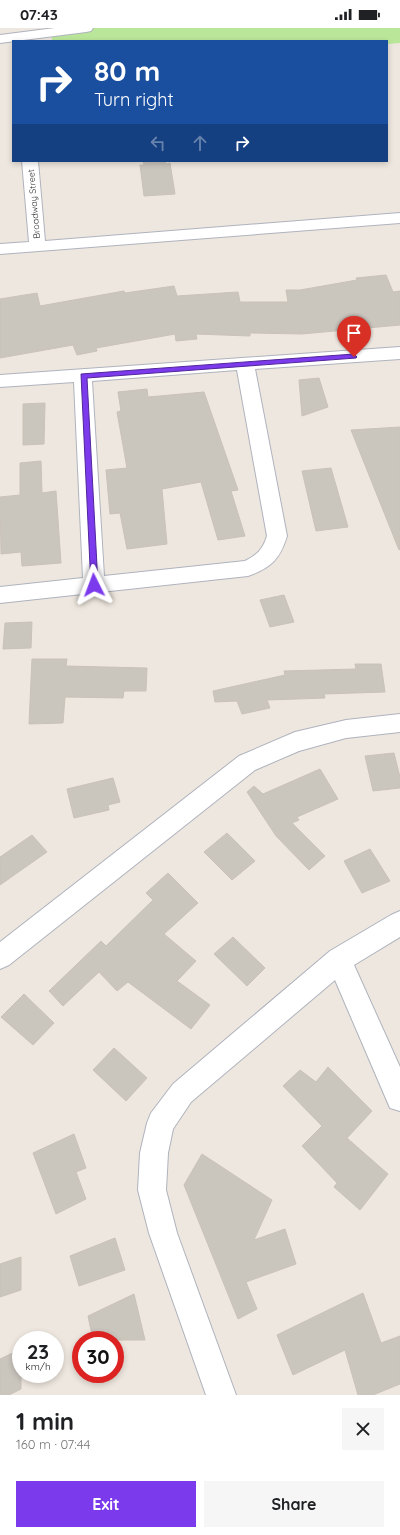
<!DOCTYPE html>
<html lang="en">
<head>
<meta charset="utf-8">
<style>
  :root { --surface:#fff; --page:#f6f6f6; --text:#202124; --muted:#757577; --accent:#7c3aed }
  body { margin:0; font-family:Quicksand,sans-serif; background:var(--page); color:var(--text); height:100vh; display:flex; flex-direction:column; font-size:15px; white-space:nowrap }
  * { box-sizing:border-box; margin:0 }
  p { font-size:13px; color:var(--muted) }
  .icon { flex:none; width:22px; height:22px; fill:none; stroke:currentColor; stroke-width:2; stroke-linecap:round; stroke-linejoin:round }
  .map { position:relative; height:1367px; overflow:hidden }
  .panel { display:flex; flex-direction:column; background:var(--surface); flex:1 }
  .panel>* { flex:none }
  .guide { position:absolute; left:12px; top:12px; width:376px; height:122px; border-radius:0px; box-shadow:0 2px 6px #0003; background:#1a4fa0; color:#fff; overflow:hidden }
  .speed { position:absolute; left:12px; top:1303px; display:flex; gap:8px; font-size:20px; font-weight:700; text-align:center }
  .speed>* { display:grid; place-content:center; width:52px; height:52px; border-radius:50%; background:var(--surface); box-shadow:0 2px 6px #0003; line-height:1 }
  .speed small { font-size:10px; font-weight:400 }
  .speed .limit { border:6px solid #d22; background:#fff; color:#111 }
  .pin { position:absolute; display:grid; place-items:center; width:34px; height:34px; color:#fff; margin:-41px -17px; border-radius:50% 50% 50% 0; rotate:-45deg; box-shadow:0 0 4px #0007 }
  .pin .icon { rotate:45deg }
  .me { position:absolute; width:44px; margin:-22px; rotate:357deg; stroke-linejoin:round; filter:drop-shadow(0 0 3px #0008) }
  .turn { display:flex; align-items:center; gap:14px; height:84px; padding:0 16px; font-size:18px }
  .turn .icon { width:52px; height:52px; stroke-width:2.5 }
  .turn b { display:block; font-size:28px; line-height:34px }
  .lanes { display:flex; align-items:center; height:38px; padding:0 16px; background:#0003; justify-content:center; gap:20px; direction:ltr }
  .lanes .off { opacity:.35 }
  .round { display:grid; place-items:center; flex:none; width:42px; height:42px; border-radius:0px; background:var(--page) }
  .head { display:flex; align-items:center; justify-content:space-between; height:68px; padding:0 16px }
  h1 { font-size:24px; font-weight:700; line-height:30px }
  .action { display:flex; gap:8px; margin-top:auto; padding:8px 16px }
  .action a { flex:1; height:46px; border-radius:0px; background:var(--accent); color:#fff; font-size:16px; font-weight:700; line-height:46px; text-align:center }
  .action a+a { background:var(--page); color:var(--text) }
  .status { display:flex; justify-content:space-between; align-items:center; height:28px; padding:0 20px; background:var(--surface); direction:ltr }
  .status svg { height:11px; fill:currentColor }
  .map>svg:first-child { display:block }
  .green { fill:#bae69a }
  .building { fill:#cac5bd; stroke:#cac2b8 }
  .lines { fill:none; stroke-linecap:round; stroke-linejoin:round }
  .minor-casing { stroke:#afb3bd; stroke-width:2 }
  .minor { fill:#fff; fill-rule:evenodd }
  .route { fill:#7c3aed; stroke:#51269a }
  .labels { text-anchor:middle; stroke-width:4; stroke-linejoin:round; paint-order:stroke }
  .far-street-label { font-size:9px; fill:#2d2d2d; stroke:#fff }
</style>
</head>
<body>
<div class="status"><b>07:43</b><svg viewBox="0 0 49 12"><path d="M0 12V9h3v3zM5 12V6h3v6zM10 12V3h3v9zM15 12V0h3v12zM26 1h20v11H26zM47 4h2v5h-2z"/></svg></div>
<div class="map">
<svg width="400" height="1367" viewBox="0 0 400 1367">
  <rect width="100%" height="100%" fill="#eee7df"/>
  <polygon class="green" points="51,0 400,0 400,15 387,16 387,13 52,13"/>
  <g class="building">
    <polygon points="143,133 165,133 166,136 170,135 175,166 144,168 140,137 144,137"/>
    <polygon points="386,247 393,264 400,263 400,297 302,306 250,305 250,308 196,306 197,311 176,313 175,306 96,320 97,323 77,327 73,317 0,330 0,271 37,265 40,278 124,263 125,265 174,258 177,268 238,264 240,274 288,274 286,262 300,262 357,252 356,250"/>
    <polygon points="319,350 328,379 302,388 299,352"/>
    <polygon points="147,361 148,369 204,364 238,462 231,463 245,508 218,512 201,454 162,461 167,516 127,521 120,485 110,486 106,442 127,440 117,384 121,383 118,364"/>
    <polygon points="45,375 44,416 23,417 23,376"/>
    <polygon points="400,399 400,521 399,522 351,402"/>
    <polygon points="41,433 42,465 56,463 61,535 22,538 21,524 1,526 0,469 20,467 20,435"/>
    <polygon points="331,440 348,499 316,503 302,443"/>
    <polygon points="284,567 294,594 270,599 260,572"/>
    <polygon points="32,594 31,620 3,621 5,595"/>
    <polygon points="32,631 67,631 66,638 147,640 146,663 124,663 123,670 65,669 63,695 29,696"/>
    <polygon points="355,636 381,636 385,664 324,666 325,670 267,672 270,680 242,686 237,673 215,674 213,663 285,647 284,643 356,641"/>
    <polygon points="394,725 400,749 400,760 373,763 365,728"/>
    <polygon points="320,741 338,771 297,789 299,792 292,795 325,828 309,842 276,808 247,764 254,758 263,766"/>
    <polygon points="113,750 120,774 108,777 109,782 74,790 67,761"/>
    <polygon points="227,805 255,833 232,852 204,824"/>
    <polygon points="32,807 47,824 0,857 0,829"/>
    <polygon points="370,821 390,853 362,865 344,833"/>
    <polygon points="168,845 198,875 164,906 196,933 177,953 210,977 191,1001 128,954 117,963 99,944 63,978 49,963 101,913 106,918 153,872 146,865"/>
    <polygon points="233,909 265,940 247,958 214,926"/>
    <polygon points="24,966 54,995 33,1017 1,989"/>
    <polygon points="114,1020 147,1050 126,1073 93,1042"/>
    <polygon points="328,1039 372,1083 347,1110 388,1146 360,1182 334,1159 337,1155 302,1118 322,1098 283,1058 300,1042 316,1054"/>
    <polygon points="74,1106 86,1140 76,1144 86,1171 56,1186 33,1125"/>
    <polygon points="202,1126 272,1172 254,1212 285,1201 296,1236 246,1254 257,1281 238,1291 184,1157"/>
    <polygon points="115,1210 125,1242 79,1258 70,1228"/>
    <polygon points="21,1229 21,1262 0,1269 0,1236"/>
    <polygon points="363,1265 381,1315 400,1308 400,1356 373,1367 358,1367 345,1322 293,1347 277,1307"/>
    <polygon points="134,1266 145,1312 93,1312 88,1288"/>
    <polygon points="21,1321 21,1361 9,1367 0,1367 0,1331"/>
  </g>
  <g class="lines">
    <g class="minor-casing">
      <g id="minor">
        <polygon points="55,0 93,0 91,3 86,4 0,15 0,7"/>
        <polygon points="22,133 38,133 45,213 400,185 400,195 0,226 0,216 29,214"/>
        <path d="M400 319V331L255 341 287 508C280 531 271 540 248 548L0 575V559L83 550 74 354 0 359V347ZM237 342 267 508C263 521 257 527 245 533L104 548 92 353Z"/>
        <polygon points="400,686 400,704 346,710 299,723 255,742 9,937 0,941 0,914 239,728 295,704 346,692"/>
        <polygon points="400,883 400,909 354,937 400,1039 400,1083 390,1080 335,952 191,1074 173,1101 168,1125 166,1162 177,1205 236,1367 206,1367 149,1205 138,1162 140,1125 147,1095 151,1085 173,1056 330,923 391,887"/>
      </g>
    </g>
    <use href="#minor" class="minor"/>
  </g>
  <polygon class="route" points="354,326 357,329 356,330 87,350 98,557 97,559 91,559 81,346"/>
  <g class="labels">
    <g class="far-street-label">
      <text transform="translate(34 176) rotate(-95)" y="3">Broadway Street</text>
    </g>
  </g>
</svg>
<div class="speed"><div>23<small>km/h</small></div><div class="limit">30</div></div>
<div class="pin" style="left:354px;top:329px;background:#d93025"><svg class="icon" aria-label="arrive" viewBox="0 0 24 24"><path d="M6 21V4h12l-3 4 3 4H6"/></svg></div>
<svg class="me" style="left:94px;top:557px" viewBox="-20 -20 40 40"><path d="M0-17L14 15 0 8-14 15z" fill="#7c3aed" stroke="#fff" stroke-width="4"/></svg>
<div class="guide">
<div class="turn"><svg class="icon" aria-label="right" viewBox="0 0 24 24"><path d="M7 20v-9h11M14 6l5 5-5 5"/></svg><div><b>80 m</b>Turn right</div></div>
<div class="lanes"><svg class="icon off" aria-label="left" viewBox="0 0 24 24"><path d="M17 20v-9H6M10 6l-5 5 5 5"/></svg><svg class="icon off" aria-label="ahead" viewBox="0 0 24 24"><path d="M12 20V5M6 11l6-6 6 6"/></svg><svg class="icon" aria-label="right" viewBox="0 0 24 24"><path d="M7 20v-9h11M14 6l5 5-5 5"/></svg></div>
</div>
</div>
<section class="panel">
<div class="head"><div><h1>1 min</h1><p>160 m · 07:44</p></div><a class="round"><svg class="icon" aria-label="close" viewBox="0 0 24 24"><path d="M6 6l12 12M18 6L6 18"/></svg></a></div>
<div class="action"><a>Exit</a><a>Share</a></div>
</section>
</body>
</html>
